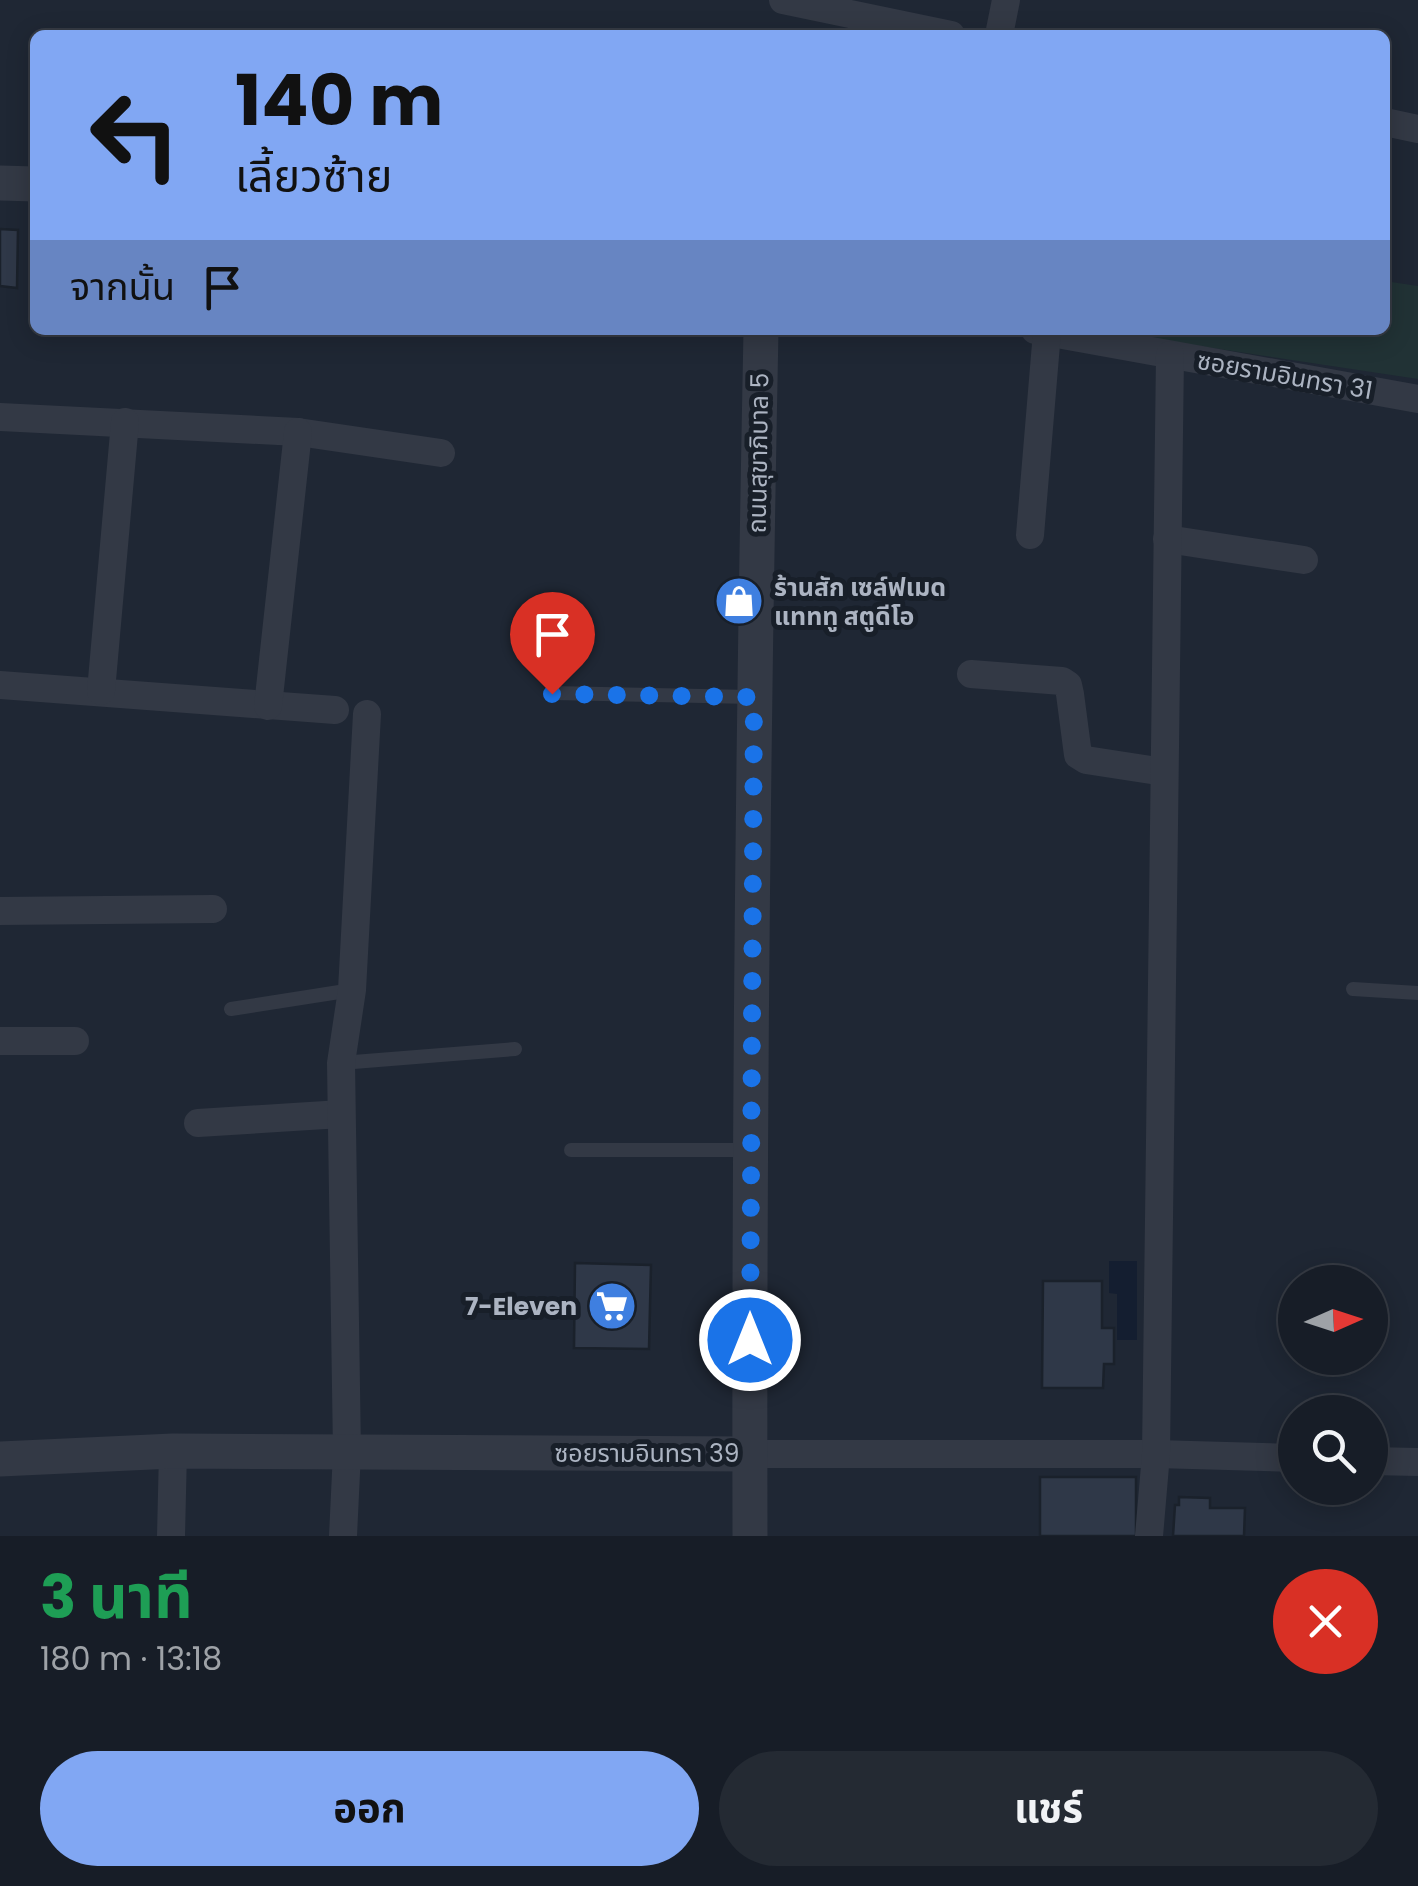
<!DOCTYPE html>
<html lang="th">
<head>
<meta charset="utf-8">
<style>
  :root { --surface:#171d27; --page:#242a33; --text:#f1f3f6; --muted:#9ea2a7; --line:#363b44; --accent:#81a7f3 }
  body { margin:0; font-family:Poppins,"Noto Sans Thai",sans-serif; background:var(--page); color:var(--text); height:100vh; display:flex; flex-direction:column; font-size:38px; white-space:nowrap }
  * { box-sizing:border-box; margin:0 }
  p { font-size:32px; color:var(--muted) }
  .icon { flex:none; width:55px; height:55px; fill:none; stroke:currentColor; stroke-width:2; stroke-linecap:round; stroke-linejoin:round }
  .map { position:relative; height:1536px; overflow:hidden }
  .drawer { display:flex; flex-direction:column; background:var(--surface); flex:1 }
  .drawer>* { flex:none }
  .guide { position:absolute; left:30px; top:30px; width:1360px; height:305px; border-radius:15px; box-shadow:0 5px 25px #0003,0 0 0 2px var(--line); background:#81a7f3; color:#111; overflow:hidden }
  .needle { width:65px; rotate:87deg }
  .controls { position:absolute; left:1278px; top:1265px; display:grid; gap:20px }
  .controls a { display:grid; place-items:center; width:110px; height:110px; border-radius:50%; background:var(--surface); box-shadow:0 5px 25px #0003,0 0 0 2px var(--line); font-size:50px }
  .pin { position:absolute; display:grid; place-items:center; width:85px; height:85px; color:#fff; margin:-102px -42px; border-radius:50% 50% 50% 0; rotate:-45deg; box-shadow:0 0 10px #0007 }
  .pin .icon { rotate:45deg }
  .me { position:absolute; width:110px; margin:-55px; rotate:0deg; stroke-linejoin:round; filter:drop-shadow(0 0 8px #0008) }
  .turn { display:flex; align-items:center; gap:35px; height:210px; padding:0 40px; font-size:45px }
  .turn .icon { width:130px; height:130px; stroke-width:2.5 }
  .turn b { display:block; font-size:70px; line-height:85px }
  .then { display:flex; align-items:center; height:95px; padding:0 40px; background:#0003; gap:20px; font-size:38px }
  .round { display:grid; place-items:center; flex:none; width:105px; height:105px; border-radius:52px; background:var(--page) }
  .head { display:flex; align-items:center; justify-content:space-between; height:170px; padding:0 40px }
  h1 { font-size:60px; font-weight:700; line-height:75px; color:#1e9e55 }
  .cta { display:flex; gap:20px; margin-top:auto; padding:20px 40px }
  .cta a { flex:1; height:115px; border-radius:60px; background:var(--accent); color:#111; font-size:40px; font-weight:700; line-height:115px; text-align:center }
  .cta a+a { background:var(--page); color:var(--text) }
  .map>svg:first-child { display:block }
  .grass { fill:#213235 }
  .water { fill:#141e30 }
  .building { fill:#2f3848; stroke:#1a212b; stroke-width:2.5 }
  .lines { fill:none; stroke-linecap:round; stroke-linejoin:round }
  .service { stroke:#333945; stroke-width:14 }
  .minor { stroke:#333945; stroke-width:28 }
  .tertiary { stroke:#333945; stroke-width:35 }
  .route { stroke:#1a73e8; stroke-width:18; stroke-dasharray:0 32.4 }
  .labels { text-anchor:middle; stroke-width:10; stroke-linejoin:round; paint-order:stroke }
  .street-label { font-size:25px; fill:#acb4c2; stroke:#181f29 }
  .poi-label { font-size:25px; font-weight:bold; fill:#acb4c2; stroke:#181f29; text-anchor:start }
</style>
</head>
<body>
<div class="map">
<svg width="1418" height="1536" viewBox="0 0 1418 1536">
  <rect width="100%" height="100%" fill="#1f2734"/>
  <polygon class="grass" points="1385,281 1418,286 1418,379 1120,334 1121,330 1385,330"/>
  <polygon class="water" points="1109,1261 1137,1261 1137,1340 1117,1340 1117,1294 1109,1293"/>
  <g class="building">
    <polygon points="0,229 18,230 17,288 0,286"/>
    <polygon points="575,1263 651,1265 649,1349 574,1348"/>
    <polygon points="1043,1281 1102,1281 1102,1328 1114,1328 1114,1364 1104,1364 1103,1388 1042,1388"/>
    <rect x="1040" y="1477" width="96" height="59"/>
    <polygon points="1179,1497 1210,1498 1210,1508 1245,1508 1244,1536 1173,1536 1175,1505 1179,1505"/>
  </g>
  <g class="lines">
    <g class="service">
      <polyline points="552,693 753,697"/>
      <polyline points="1353,989 1418,993"/>
      <polyline points="231,1009 352,990"/>
      <polyline points="341,1063 515,1049"/>
      <polyline points="571,1150 748,1150"/>
    </g>
    <g class="minor">
      <polyline points="783,0 951,35"/>
      <polyline points="999,35 1006,0"/>
      <polyline points="1385,122 1418,129"/>
      <polyline points="1035,330 1418,399"/>
      <polyline points="0,417 298,432 441,453"/>
      <polyline points="1030,535 1047,332"/>
      <polyline points="1167,539 1304,560"/>
      <polyline points="971,674 1062,681 1068,685 1070,694 1078,755 1086,760 1164,772"/>
      <polyline points="0,685 335,710"/>
      <polyline points="101,691 125,422"/>
      <polyline points="268,706 298,432"/>
      <polyline points="0,911 213,909"/>
      <polyline points="0,1041 75,1041"/>
      <polyline points="198,1123 341,1114"/>
      <polyline points="750,1454 1156,1454 1295,1458"/>
      <polyline points="1370,1461 1418,1462"/>
      <polyline points="171,1536 173,1451"/>
      <polyline points="343,1536 347,1452 341,1063 352,990 367,714"/>
      <polyline points="1149,1536 1156,1454 1170,355"/>
    </g>
    <g class="tertiary">
      <polyline points="0,183 35,184"/>
      <polyline points="0,1459 173,1451 750,1454"/>
      <path d="M750 1536C749 1134 753 732 761 330"/>
    </g>
  </g>
  <g class="lines">
    <polyline class="route" points="552,694 754,697 750,1340"/>
  </g>
  <defs>
    <g id="shop-disc" transform="scale(2.5)"><circle r="9.5" fill="#3f7fe0" stroke="#181f29"/><path d="M-5-2.5h2.3a2.7 3.5 0 0 1 5.4 0H5L5.5 6h-11ZM-1.5-2.5h3a1.5 2.3 0 0 0-3 0Z" fill="#fff"/></g>
    <g id="supermarket-disc" transform="scale(2.5)"><circle r="9.5" fill="#3f7fe0" stroke="#181f29"/><path d="M-6-5.5h2.5l.6 2H6L4.5 2H-2.5L-4.4-4H-6ZM-1.5 3.2a1.3 1.3 0 1 0 .1 0ZM3 3.2a1.3 1.3 0 1 0 .1 0Z" fill="#fff"/></g>
  </defs>
  <g fill-rule="evenodd">
    <use href="#shop-disc" x="739" y="601"/>
    <use href="#supermarket-disc" x="612" y="1306"/>
  </g>
  <g class="labels">
    <g class="street-label">
      <text transform="translate(1285 375) rotate(10)" y="9">ซอยรามอินทรา 31</text>
      <text transform="translate(758 453) rotate(-89)" y="9">ถนนสุขาภิบาล 5</text>
      <text x="647" y="1462">ซอยรามอินทรา 39</text>
    </g>
    <g class="poi-label">
      <text x="774" y="596">ร้านสัก เซล์ฟเมด<tspan x="774" dy="29">แทททู สตูดีโอ</tspan></text>
      <text x="577" y="1315" text-anchor="end">7-Eleven</text>
    </g>
  </g>
</svg>
<div class="controls">
<a><svg class="needle" viewBox="-14 -14 28 28"><path d="M0-13l5 13h-10z" fill="#e53935"/><path d="M0 13l5-13h-10z" fill="#9ea2a7"/></svg></a>
<a><svg class="icon" aria-label="search" viewBox="0 0 24 24"><circle cx="10" cy="10" r="6"/><path d="M15 15l6 6"/></svg></a>
</div>
<div class="pin" style="left:552px;top:694px;background:#d93025"><svg class="icon" aria-label="arrive" viewBox="0 0 24 24"><path d="M6 21V4h12l-3 4 3 4H6"/></svg></div>
<svg class="me" style="left:750px;top:1340px" viewBox="-20 -20 40 40"><circle r="17" fill="#1a73e8" stroke="#fff" stroke-width="3"/><path d="M0-11L8 9 0 5-8 9z" fill="#fff"/></svg>
<div class="guide">
<div class="turn"><svg class="icon" aria-label="left" viewBox="0 0 24 24"><path d="M17 20v-9H6M10 6l-5 5 5 5"/></svg><div><b>140 m</b>เลี้ยวซ้าย</div></div>
<div class="then">จากนั้น<svg class="icon" aria-label="arrive" viewBox="0 0 24 24"><path d="M6 21V4h12l-3 4 3 4H6"/></svg></div>
</div>
</div>
<section class="drawer">
<div class="head"><div><h1>3 นาที</h1><p>180 m · 13:18</p></div><a class="round" style="background:#d93025;color:#fff"><svg class="icon" aria-label="close" viewBox="0 0 24 24"><path d="M6 6l12 12M18 6L6 18"/></svg></a></div>
<div class="cta"><a>ออก</a><a>แชร์</a></div>
</section>
</body>
</html>
